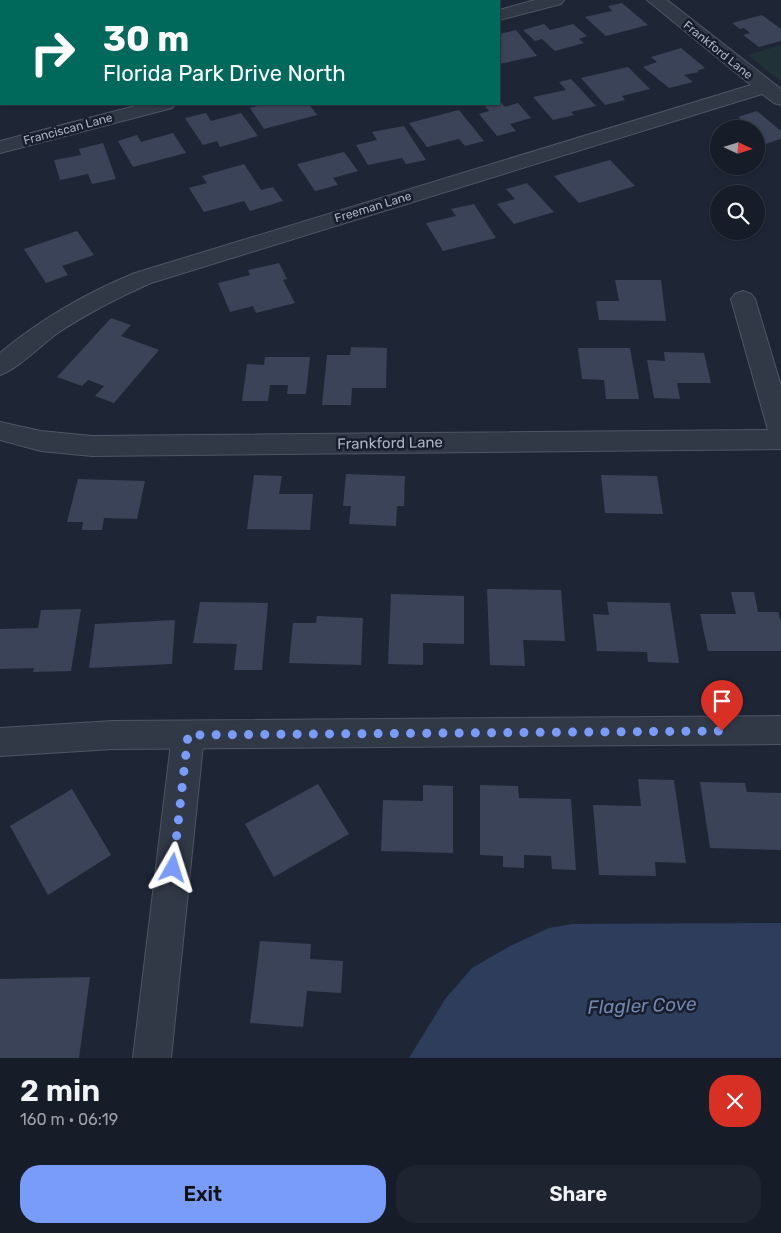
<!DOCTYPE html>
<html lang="en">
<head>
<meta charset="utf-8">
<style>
  :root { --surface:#161c28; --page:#1f2530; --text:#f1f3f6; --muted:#9ea1a8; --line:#353a45; --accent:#799cfb }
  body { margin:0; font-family:Rubik,sans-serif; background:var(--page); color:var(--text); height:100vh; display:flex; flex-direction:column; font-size:19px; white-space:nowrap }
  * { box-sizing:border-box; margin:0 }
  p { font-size:16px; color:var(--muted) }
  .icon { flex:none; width:28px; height:28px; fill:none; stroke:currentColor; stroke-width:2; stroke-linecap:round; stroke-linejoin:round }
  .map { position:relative; height:1058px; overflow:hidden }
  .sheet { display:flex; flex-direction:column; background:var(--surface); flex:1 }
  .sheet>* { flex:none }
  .top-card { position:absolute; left:0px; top:0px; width:500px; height:105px; box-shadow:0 1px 4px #0004,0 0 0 1px var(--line); background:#00695c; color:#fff; overflow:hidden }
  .needle { width:32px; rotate:94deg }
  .tools { position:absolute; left:710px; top:120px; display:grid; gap:10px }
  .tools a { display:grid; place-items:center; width:55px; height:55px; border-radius:50%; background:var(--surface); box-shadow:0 1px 4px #0004,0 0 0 1px var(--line); font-size:25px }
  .pin { position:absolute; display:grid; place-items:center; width:42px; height:42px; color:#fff; margin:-51px -21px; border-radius:50% 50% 50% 0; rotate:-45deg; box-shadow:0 0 5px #0007 }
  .pin .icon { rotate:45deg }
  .me { position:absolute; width:55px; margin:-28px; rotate:6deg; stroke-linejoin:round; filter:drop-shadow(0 0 4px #0008) }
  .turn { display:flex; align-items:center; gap:18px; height:105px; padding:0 20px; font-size:22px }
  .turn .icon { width:65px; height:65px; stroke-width:2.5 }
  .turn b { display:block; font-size:35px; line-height:42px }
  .round { display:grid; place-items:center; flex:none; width:52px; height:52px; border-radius:20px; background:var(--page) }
  .overview { display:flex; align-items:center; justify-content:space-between; height:85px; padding:0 20px }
  h1 { font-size:30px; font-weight:600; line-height:38px }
  .cta { display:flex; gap:10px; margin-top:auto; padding:10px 20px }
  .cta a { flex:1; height:58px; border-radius:20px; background:var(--accent); color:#111; font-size:20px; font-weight:600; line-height:58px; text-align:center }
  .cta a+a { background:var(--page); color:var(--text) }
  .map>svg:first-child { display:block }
  .green { fill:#203237 }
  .water { fill:#2f3d5c }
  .building { fill:#3a4357 }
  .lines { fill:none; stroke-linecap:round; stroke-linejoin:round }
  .minor-casing { stroke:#4f5565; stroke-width:2 }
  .tertiary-casing { stroke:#4f5565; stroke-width:2 }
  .minor { fill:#313846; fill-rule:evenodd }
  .tertiary { fill:#313846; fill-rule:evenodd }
  .route { stroke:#799cfb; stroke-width:9; stroke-dasharray:0 16.2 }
  .labels { text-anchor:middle; stroke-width:5; stroke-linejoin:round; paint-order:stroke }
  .far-street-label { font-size:12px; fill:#abb2c4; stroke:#171d2b }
  .street-label { font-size:15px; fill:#abb2c4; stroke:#171d2b }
  .near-water-label { font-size:19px; font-style:italic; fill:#7285ae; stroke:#171d2b }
</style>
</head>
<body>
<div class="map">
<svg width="781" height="1058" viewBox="0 0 781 1058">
  <rect width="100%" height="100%" fill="#1e2636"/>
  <polygon class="green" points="781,45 781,82 748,55"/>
  <polygon class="water" points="781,923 781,1058 409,1058 446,998 472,968 510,946 549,928 572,924"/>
  <g class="building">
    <polygon points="622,3 648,25 606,36 585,17 612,11 608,6"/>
    <polygon points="762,15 781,29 781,41 759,47 743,35 750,33 744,28 740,29 732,23"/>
    <polygon points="544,24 550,30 573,24 587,36 579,39 584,43 555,51 542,39 535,41 523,30"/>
    <polygon points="516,30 537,56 499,64 499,43 502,42 499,39 499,34"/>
    <polygon points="681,48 705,68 697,71 699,72 684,75 693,82 669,88 643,67 657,62 651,57"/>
    <polygon points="628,67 650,89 622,96 625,100 605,105 581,78"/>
    <polygon points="571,79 596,106 571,112 574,115 553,120 533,97 566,90 559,82"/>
    <polygon points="499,100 505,107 518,103 531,118 510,124 516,131 497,136 479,114 489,111 484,105 499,104"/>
    <polygon points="264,104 309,104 317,115 264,129 250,108"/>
    <polygon points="459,110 484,141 465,146 459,139 427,147 409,123"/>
    <polygon points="757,111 781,131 781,139 756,147 756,129 724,129 744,122 738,117"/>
    <polygon points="206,113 211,121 241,113 258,136 220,147 217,141 203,145 185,118"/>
    <polygon points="404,126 426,160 406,164 402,158 368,165 356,145 377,140 372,132"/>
    <polygon points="173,133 186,153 133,167 118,141 137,135 141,142"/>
    <polygon points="103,143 116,179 92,184 88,174 60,180 54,160 81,155 79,149"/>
    <polygon points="344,152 358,171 333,178 338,185 315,191 297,164"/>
    <polygon points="610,160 635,186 579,203 554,176"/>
    <polygon points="244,164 261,190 273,187 283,201 250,211 244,201 204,212 189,188 207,183 202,176"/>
    <polygon points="527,183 554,212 514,224 497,204 515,199 506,189"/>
    <polygon points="474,204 496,238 443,251 426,223 456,216 451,209"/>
    <polygon points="77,231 94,255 62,266 68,275 46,283 24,249"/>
    <polygon points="279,263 287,279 283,280 295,303 256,313 253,306 230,312 218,283 250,275 248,270"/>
    <polygon points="615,280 661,280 666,321 599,320 596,301 619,301"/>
    <polygon points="111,318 131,325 121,336 159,350 114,403 95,396 104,386 88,380 82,386 57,377"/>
    <polygon points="351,347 387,348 386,388 352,388 351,405 322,405 327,355 350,355"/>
    <polygon points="578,348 630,348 639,399 606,399 604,380 582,379"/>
    <polygon points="664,352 704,353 711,383 677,383 680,399 654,398 647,360 665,361"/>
    <polygon points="265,357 310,357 306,394 287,394 288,385 270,385 268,401 242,401 247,364 264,365"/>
    <polygon points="346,474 405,476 404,506 397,506 396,526 349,524 351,506 343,506"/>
    <polygon points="254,475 282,476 279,494 313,494 310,530 247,529"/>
    <polygon points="601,475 657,476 663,514 605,513"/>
    <polygon points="78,479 145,481 137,519 104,518 102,530 82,530 83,522 67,522"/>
    <polygon points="487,589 561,590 565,641 523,640 525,666 490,665"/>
    <polygon points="731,592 754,592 758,612 778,612 781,622 781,651 708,651 700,614 736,614"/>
    <polygon points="391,594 464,596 464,644 423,643 423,665 388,664"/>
    <polygon points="200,602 268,603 262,670 234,670 237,644 193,643"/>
    <polygon points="607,602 670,603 679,663 648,662 647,652 597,651 593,614 609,615"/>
    <polygon points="81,609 71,671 33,672 34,668 0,669 0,629 38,628 41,610"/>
    <polygon points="317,616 363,618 361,665 289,663 293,623 316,623"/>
    <polygon points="175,620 172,664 89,668 95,624"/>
    <polygon points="638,779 674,780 686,863 655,862 656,876 599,875 593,805 641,806"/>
    <polygon points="700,782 745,783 747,792 781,793 781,850 710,848"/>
    <polygon points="318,784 349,834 274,877 245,824"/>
    <polygon points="423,785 453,786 453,853 381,851 383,800 423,801"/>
    <polygon points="480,785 518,786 519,798 571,799 576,870 552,869 551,856 524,855 524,868 503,867 503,856 480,855"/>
    <polygon points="72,789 111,855 48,895 10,826"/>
    <polygon points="260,941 311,944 310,959 343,961 341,993 307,991 303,1027 250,1023"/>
    <polygon points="90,977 79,1058 0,1058 0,979"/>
  </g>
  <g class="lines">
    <g class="minor-casing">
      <g id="minor">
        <polygon points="0,0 10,0 11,1 1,1 1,6"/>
        <polygon points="535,0 564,0 561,4 499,20 499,10"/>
        <path d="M647 0H667L781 89V105L774 103 762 94 151 283C119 297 88 313 59 332 42 344 18 369 0 375V353C41 319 86 293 135 273L751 85Z"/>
        <polygon points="143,104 175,104 172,108 0,153 0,141"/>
        <polygon points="743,291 751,294 755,299 781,386 781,449 92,456 41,451 0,440 0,422 41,431 92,436 768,430 731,299 735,294"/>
        <polygon points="188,721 199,725 204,735 171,1058 133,1058 172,735 177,725"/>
      </g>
    </g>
    <g class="tertiary-casing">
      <polygon id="tertiary" points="781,716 781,744 113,749 0,756 0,728 113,721"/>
    </g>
    <use href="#minor" class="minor"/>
    <use href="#tertiary" class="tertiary"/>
  </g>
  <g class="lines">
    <polyline class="route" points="173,868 188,735 722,731"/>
  </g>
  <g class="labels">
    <g class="far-street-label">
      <text transform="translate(718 50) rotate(39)" y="4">Frankford Lane</text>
      <text transform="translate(68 129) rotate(-15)" y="4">Franciscan Lane</text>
      <text transform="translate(373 207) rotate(-17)" y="4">Freeman Lane</text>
    </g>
    <g class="street-label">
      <text transform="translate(390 443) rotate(-1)" y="5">Frankford Lane</text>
    </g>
    <g class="near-water-label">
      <text transform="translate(642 1005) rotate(-2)" y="7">Flagler Cove</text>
    </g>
  </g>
</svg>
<div class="tools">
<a><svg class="needle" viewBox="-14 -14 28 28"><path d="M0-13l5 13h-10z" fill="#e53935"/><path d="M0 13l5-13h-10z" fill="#9ea1a8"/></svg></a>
<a><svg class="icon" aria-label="search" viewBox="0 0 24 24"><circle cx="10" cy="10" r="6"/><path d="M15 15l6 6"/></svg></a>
</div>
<div class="pin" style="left:722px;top:731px;background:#d93025"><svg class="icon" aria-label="arrive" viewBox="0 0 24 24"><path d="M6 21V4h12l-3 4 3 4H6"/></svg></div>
<svg class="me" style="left:173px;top:868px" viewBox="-20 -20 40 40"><path d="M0-17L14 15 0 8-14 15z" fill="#799cfb" stroke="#fff" stroke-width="4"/></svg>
<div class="top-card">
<div class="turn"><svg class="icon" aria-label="right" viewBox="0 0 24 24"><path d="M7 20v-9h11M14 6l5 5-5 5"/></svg><div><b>30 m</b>Florida Park Drive North</div></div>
</div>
</div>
<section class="sheet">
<div class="overview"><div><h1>2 min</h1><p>160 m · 06:19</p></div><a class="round" style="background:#d93025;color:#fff"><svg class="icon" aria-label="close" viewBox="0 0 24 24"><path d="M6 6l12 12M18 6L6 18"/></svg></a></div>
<div class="cta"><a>Exit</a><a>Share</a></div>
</section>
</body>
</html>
